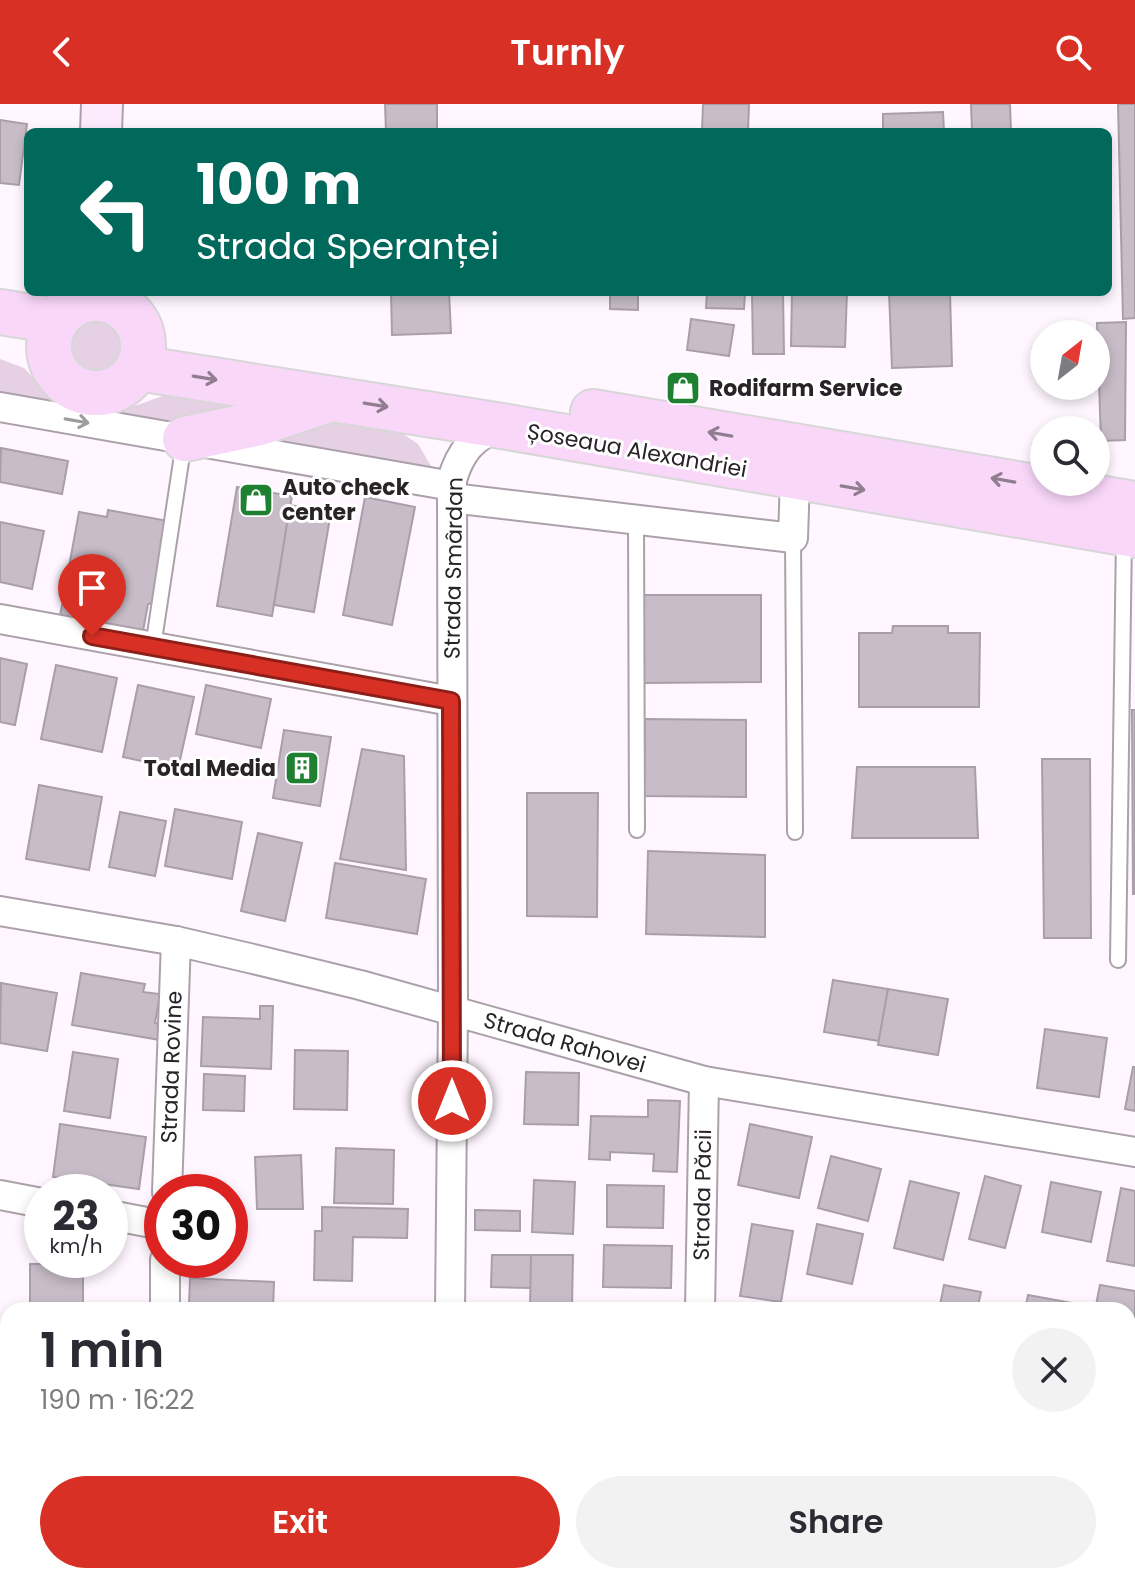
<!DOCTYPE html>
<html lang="en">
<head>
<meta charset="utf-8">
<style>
  :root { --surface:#fff; --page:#f2f2f3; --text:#2b2b33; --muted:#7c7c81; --accent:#d93025 }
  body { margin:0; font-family:Poppins,sans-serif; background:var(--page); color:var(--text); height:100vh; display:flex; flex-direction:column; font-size:30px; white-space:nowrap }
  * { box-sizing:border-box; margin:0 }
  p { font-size:26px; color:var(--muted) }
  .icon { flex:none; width:44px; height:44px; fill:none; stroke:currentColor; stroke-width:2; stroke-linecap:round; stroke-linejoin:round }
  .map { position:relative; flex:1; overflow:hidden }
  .panel { position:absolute; left:0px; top:1198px; width:1136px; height:282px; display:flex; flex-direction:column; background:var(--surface); border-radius:24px 24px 0 0; box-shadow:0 4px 12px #0003 }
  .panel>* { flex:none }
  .top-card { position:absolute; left:24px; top:24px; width:1088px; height:168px; border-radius:12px; box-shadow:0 4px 12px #0003; background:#00695c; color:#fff; overflow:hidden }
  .needle { width:52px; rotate:31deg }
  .fabs { position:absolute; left:1030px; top:216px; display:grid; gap:16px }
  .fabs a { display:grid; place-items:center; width:80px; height:80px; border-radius:50%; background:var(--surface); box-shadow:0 4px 12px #0003; font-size:40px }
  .speed { position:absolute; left:24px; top:1070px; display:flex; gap:16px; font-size:40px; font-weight:700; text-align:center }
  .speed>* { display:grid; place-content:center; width:104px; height:104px; border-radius:50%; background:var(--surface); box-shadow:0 4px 12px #0003; line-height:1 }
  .speed small { font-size:20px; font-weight:400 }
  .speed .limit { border:12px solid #d22; background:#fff; color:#111 }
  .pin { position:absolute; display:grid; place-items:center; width:68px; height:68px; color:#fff; margin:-82px -34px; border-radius:50% 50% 50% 0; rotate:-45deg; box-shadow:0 0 8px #0007 }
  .pin .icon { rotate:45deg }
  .me { position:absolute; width:88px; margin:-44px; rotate:0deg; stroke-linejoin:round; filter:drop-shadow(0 0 6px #0008) }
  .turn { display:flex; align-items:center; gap:28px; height:168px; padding:0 40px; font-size:36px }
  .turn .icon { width:104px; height:104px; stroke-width:2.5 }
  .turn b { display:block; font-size:56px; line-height:68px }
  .round { display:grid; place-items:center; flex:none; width:84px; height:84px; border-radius:42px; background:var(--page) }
  .overview { display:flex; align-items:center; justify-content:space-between; height:136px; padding:0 40px }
  h1 { font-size:48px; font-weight:600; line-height:60px }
  .primary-button { display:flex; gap:16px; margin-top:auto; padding:16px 40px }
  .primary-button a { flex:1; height:92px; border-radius:48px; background:var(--accent); color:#fff; font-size:32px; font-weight:600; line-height:92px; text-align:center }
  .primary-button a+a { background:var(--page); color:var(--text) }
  header { display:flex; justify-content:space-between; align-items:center; height:104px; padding:0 40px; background:var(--accent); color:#fff; font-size:36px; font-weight:600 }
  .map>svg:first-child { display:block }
  .green { fill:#e5d0e4 }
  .building { fill:#c7bcc7; stroke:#a99fa9; stroke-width:2 }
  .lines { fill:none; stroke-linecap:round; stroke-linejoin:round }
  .lane-casing { stroke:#aca1ab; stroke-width:18 }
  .street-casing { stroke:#aca1ab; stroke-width:32 }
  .secondary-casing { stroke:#aca1ab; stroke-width:44 }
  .primary-casing { stroke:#d8d7d8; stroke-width:48 }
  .lane { stroke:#fff; stroke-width:14 }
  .street { stroke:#fff; stroke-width:28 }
  .secondary { stroke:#fcebfc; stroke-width:40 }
  .primary { stroke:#f9d7f9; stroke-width:44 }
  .oneway { stroke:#907d90 }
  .oneway2 { stroke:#9e9c9e }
  .route-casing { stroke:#8d1f18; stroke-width:20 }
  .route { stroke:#d93025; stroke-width:14 }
  .labels { text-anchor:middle; stroke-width:6; stroke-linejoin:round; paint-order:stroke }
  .poi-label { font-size:22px; font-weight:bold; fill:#272327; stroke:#fff; text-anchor:start }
  .street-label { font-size:22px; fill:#272327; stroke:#fff }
</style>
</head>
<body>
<header><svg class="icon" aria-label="back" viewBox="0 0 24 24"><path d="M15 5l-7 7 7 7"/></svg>Turnly<svg class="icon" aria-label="search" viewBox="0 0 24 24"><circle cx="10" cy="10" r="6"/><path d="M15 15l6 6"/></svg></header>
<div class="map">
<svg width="1135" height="1479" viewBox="0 0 1135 1479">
  <rect width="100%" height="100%" fill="#fff6ff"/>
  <g class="green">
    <circle cx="96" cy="242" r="32"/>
    <polygon points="0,255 24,264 60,303 0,293"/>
    <polygon points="177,287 393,323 418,340 431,362 429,365 106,312"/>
  </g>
  <g class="building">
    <polygon points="385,0 437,0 437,28 386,28"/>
    <polygon points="703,0 749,0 748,28 702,28"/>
    <polygon points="971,0 1010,0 1011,28 972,28"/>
    <polygon points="1118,0 1135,0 1135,214 1123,215"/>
    <polygon points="943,8 944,28 883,28 883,10"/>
    <polygon points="0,16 27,20 19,81 0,79"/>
    <polygon points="391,188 449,188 451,229 392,231"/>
    <polygon points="610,188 638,188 638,206 610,205"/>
    <polygon points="707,188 745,188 744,205 706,204"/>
    <polygon points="752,188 783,188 784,250 753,250"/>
    <polygon points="792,188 847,188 845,243 791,242"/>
    <polygon points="889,188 950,188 952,262 892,264"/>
    <polygon points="691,215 734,221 729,252 687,246"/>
    <polygon points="1126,218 1125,336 1101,337 1097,219"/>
    <polygon points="1,344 68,357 62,390 0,378"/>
    <polygon points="237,383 292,392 272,512 217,502"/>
    <polygon points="365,393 415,403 392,521 343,511"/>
    <polygon points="290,401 331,408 314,508 274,501"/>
    <polygon points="108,406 168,417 154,499 148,500 143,527 60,512 79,408 107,413"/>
    <polygon points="0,418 44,427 32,485 0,478"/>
    <polygon points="644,491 761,491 761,578 644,579"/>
    <polygon points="893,522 948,522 948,529 980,529 979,603 859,603 859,529 892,529"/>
    <polygon points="0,554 27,560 15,621 0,618"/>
    <polygon points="56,561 117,574 102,648 41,635"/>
    <polygon points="138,581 194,593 178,665 123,653"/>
    <polygon points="206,581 271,595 261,644 196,630"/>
    <polygon points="1132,606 1135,606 1135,790 1133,790"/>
    <polygon points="645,615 746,616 746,693 644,692"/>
    <polygon points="284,626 331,633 320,702 273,694"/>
    <polygon points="362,645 404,652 406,766 340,755"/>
    <polygon points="1042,655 1090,655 1091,834 1044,834"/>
    <polygon points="857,663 975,663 978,734 852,734"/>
    <polygon points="39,681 102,693 89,766 26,755"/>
    <polygon points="527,689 598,689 597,813 527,812"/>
    <polygon points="175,705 242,718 232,775 165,762"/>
    <polygon points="120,708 166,717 155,772 109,763"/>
    <polygon points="258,729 302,739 285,817 241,807"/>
    <polygon points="648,747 765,751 765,833 646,830"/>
    <polygon points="335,759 426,775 417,830 326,814"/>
    <polygon points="81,869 145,880 143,888 160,890 155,919 163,921 160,936 72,921"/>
    <polygon points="833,876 888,885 879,937 824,928"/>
    <polygon points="1,879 57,889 47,947 0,939"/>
    <polygon points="888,885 948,895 938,951 878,941"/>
    <polygon points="260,902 273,902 271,965 201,962 203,913 260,915"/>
    <polygon points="1045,925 1107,934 1099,993 1037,984"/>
    <polygon points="295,946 348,947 347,1006 294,1005"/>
    <polygon points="73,948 118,955 110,1014 64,1007"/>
    <polygon points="1133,963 1135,963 1135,1007 1125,1005"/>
    <polygon points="526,968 579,969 578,1021 524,1020"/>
    <polygon points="204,970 245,972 244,1007 203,1006"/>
    <polygon points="648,996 680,997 677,1068 653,1067 654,1050 610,1048 610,1056 589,1055 591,1012 648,1013"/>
    <polygon points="60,1020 146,1033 139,1085 53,1073"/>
    <polygon points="750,1020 812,1033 799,1094 738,1081"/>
    <polygon points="336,1044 394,1046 393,1100 334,1099"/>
    <polygon points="301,1051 303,1105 257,1105 255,1053"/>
    <polygon points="831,1052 881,1065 868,1117 818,1104"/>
    <polygon points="985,1072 1021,1082 1005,1144 969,1135"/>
    <polygon points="534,1076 575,1078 573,1130 532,1128"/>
    <polygon points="910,1077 959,1089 943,1156 894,1144"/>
    <polygon points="1051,1078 1101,1088 1091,1138 1042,1128"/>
    <polygon points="607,1081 664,1082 663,1124 607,1123"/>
    <polygon points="1121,1084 1135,1087 1135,1162 1107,1157"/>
    <polygon points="322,1103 408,1105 407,1134 353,1133 352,1177 314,1176 315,1127 322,1127"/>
    <polygon points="475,1106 520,1107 520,1127 475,1126"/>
    <polygon points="752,1120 793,1127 781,1198 740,1192"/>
    <polygon points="817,1120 863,1130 852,1180 807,1170"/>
    <polygon points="604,1141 672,1142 671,1184 603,1183"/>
    <polygon points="492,1151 531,1151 531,1184 491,1183"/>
    <polygon points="531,1151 573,1151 572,1204 530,1203"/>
    <rect x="30" y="1160" width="53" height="46"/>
    <polygon points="190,1174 274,1178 273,1206 212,1206 213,1201 189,1200"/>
    <polygon points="944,1181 981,1188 977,1206 939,1206"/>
    <polygon points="1100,1181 1135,1187 1135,1250 1128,1249 1128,1206 1095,1206"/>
    <polygon points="1028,1191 1078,1200 1077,1206 1025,1206"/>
    <rect x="0" y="1302" width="7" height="70"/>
    <polygon points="0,1435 5,1435 3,1479 0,1478"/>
    <polygon points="1129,1451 1135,1451 1135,1479 1128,1479"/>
    <polygon points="12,1472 71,1472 71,1479 11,1479"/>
    <rect x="505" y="1472" width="43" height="7"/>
    <rect x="615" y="1472" width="44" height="7"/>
    <rect x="734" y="1472" width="64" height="7"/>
    <polygon points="824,1472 877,1472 876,1477 823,1479"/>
    <rect x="981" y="1472" width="48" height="7"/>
    <rect x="1044" y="1472" width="55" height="7"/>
    <polygon points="207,1474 290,1479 207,1479"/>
  </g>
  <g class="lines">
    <g class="lane-casing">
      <g id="lane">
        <polyline points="636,414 637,726"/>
        <polyline points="793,434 795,728"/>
        <polyline points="153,543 184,338"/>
        <polyline points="1118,856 1124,432"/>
      </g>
    </g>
    <g class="street-casing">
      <g id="street">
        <polyline points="0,303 452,382"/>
        <polyline points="452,394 793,434 795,374"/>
        <polyline points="0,515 451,597"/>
        <polyline points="0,807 176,837 249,854 360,881 704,977 1135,1048"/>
        <polyline points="167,1088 176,837"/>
        <polyline points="0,1091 42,1099"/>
        <polyline points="110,1111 162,1121"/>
        <polyline points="165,1206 165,1156"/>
        <path d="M450 1206 453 907 452 376C460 348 473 332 501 322"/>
        <polyline points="700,1206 704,977"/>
        <polyline points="0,1278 8,1278"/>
        <polyline points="1128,1296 1135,1297"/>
        <polyline points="1128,1397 1135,1397"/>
        <polyline points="169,1472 170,1479"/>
        <polyline points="447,1479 447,1472"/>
        <polyline points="697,1479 697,1472"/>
      </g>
    </g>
    <g class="secondary-casing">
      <g id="secondary">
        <polyline points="101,28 102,0"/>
        <polyline points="98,195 98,188"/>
      </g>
    </g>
    <g class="primary-casing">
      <g id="primary">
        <circle cx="96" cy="242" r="47"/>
        <polyline points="0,208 56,217"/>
        <polyline points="138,264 502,322 1135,431"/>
        <polyline points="593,308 1135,400"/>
        <polyline points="185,335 260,319 329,296"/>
      </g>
    </g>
    <use href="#lane" class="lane"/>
    <use href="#street" class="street"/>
    <use href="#secondary" class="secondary"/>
    <use href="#primary" class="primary"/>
  </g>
  <defs><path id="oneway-shaft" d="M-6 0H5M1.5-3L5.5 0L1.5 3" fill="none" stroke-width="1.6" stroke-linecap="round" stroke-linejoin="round" transform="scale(2)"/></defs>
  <g class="oneway">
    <use href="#oneway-shaft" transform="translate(205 274) rotate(9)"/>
    <use href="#oneway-shaft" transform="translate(376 301) rotate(9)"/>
    <use href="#oneway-shaft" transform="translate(720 330) rotate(-170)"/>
    <use href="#oneway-shaft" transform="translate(1003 376) rotate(-170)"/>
    <use href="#oneway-shaft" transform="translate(853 384) rotate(10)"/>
  </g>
  <use class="oneway2" href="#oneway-shaft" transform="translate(77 317) rotate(10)"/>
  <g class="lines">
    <g class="route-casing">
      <polyline id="route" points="92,532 451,597 452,997"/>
    </g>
    <use href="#route" class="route"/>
  </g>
  <defs>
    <g id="shop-square" transform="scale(1.8)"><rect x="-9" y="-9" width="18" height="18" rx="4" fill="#1f8032" stroke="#fff"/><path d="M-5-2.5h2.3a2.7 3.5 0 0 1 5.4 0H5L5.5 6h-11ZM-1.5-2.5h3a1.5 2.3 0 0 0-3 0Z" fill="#fff"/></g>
    <g id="building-square" transform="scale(1.8)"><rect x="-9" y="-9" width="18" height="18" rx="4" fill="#1f8032" stroke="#fff"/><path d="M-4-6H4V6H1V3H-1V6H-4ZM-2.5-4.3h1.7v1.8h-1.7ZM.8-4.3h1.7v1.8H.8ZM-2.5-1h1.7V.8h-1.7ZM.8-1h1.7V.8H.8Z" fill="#fff"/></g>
  </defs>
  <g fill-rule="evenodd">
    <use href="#shop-square" x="683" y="284"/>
    <use href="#shop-square" x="256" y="396"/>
    <use href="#building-square" x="302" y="664"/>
  </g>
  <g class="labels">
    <g class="poi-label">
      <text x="709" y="292">Rodifarm Service</text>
      <text x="282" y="391">Auto check<tspan x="282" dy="25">center</tspan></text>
      <text x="276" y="672" text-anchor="end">Total Media</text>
    </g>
    <g class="street-label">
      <text transform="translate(637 346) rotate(10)" y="8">Șoseaua Alexandriei</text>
      <text transform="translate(453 464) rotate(-89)" y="8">Strada Smârdan</text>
      <text transform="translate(565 938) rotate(16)" y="8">Strada Rahovei</text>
      <text transform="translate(171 963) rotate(-88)" y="8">Strada Rovine</text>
      <text transform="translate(702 1091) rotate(-89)" y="8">Strada Păcii</text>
    </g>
  </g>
</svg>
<div class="fabs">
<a><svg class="needle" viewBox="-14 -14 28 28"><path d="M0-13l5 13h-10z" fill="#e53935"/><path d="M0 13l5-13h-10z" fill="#7c7c81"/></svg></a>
<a><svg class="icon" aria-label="search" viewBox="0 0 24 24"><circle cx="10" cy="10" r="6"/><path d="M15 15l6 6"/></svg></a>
</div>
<div class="speed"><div>23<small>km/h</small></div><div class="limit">30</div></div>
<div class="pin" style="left:92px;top:532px;background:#d93025"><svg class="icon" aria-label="arrive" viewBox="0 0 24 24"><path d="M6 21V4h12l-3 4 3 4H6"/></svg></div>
<svg class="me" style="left:452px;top:997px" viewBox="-20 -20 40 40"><circle r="17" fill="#d93025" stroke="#fff" stroke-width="3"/><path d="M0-11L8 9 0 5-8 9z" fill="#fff"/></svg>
<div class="top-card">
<div class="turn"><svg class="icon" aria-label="left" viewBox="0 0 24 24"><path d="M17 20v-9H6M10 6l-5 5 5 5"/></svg><div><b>100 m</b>Strada Speranței</div></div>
</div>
<section class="panel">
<div class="overview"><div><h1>1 min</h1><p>190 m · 16:22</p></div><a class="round"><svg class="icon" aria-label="close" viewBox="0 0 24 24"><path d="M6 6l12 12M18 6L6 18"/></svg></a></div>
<div class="primary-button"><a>Exit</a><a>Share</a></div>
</section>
</div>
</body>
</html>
